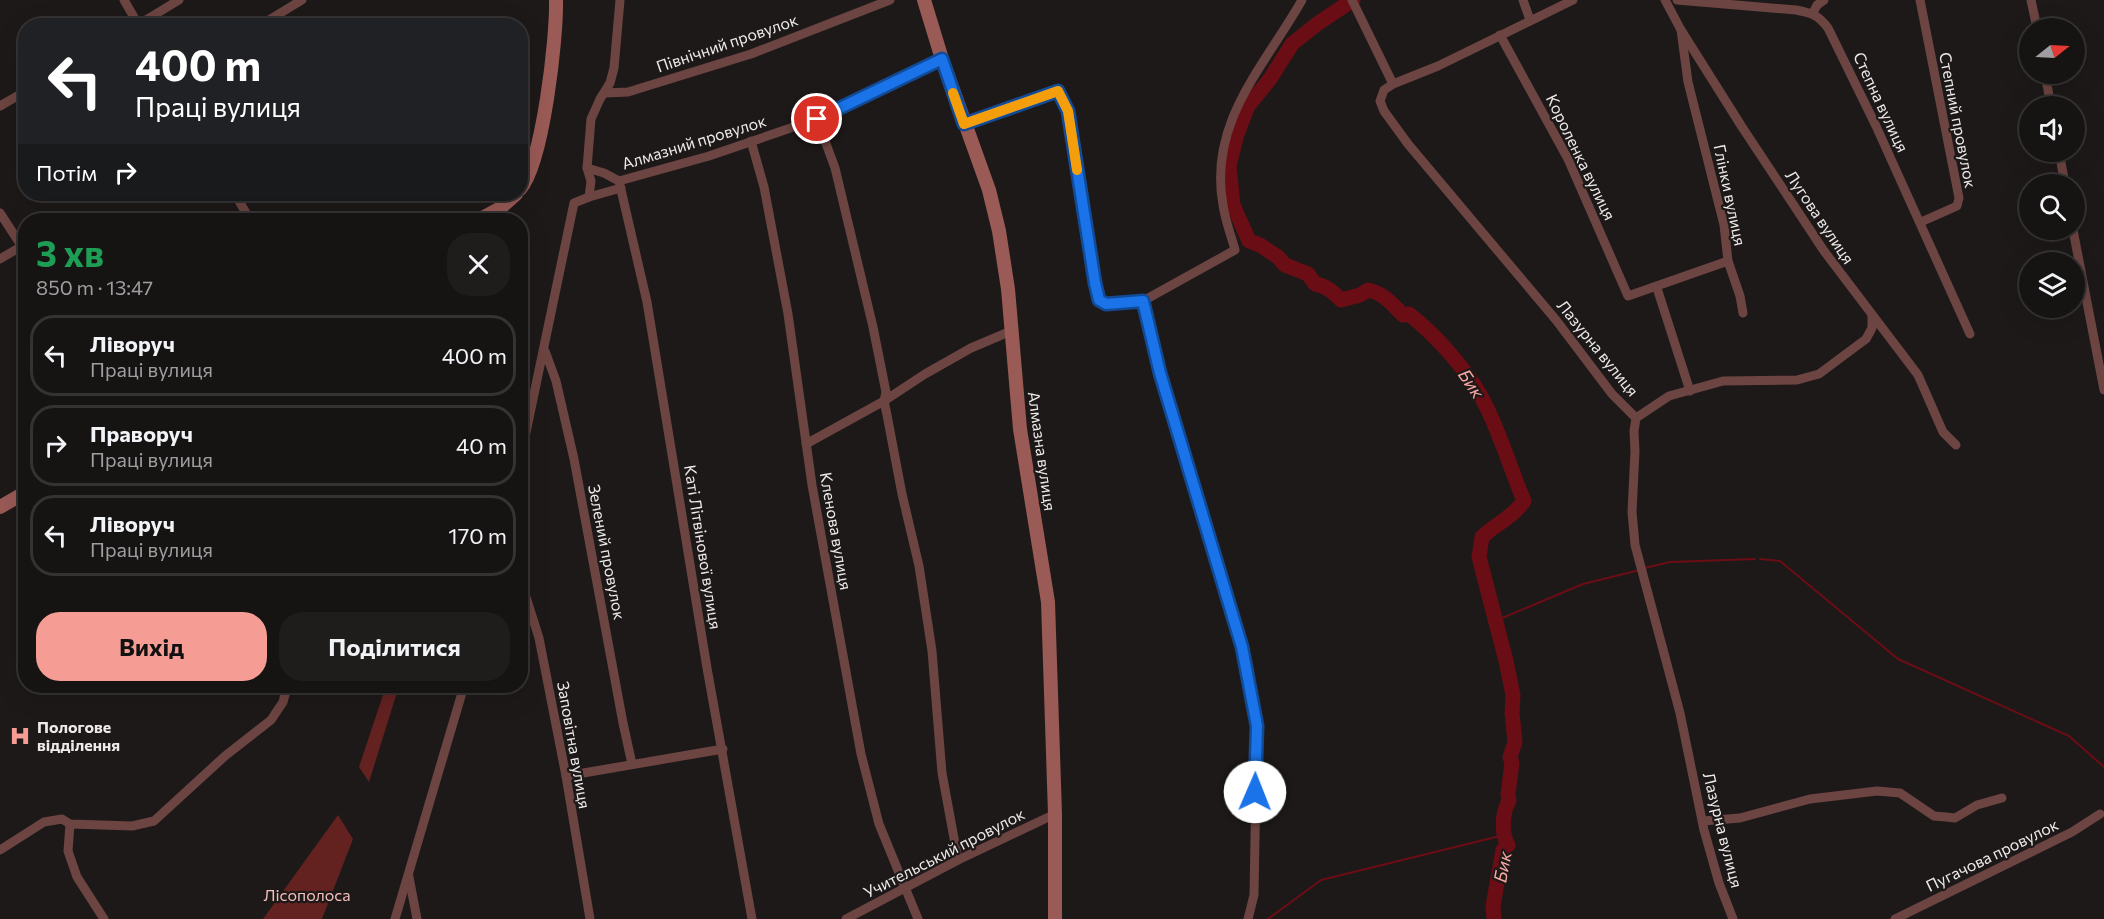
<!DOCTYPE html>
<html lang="uk">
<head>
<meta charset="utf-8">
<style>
  :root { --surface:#161313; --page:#1f1c1c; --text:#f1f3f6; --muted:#9e9ea0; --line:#353233; --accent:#f59c95 }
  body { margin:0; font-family:Commissioner,sans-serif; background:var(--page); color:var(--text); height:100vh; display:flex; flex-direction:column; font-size:22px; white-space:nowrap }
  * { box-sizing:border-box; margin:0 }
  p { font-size:20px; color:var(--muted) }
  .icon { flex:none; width:33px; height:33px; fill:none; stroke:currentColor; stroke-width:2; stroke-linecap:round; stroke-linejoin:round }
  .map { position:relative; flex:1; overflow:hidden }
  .sheet { position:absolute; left:18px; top:213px; width:510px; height:480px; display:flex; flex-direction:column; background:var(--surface); border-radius:24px; box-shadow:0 6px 24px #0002,0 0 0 2px var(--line) }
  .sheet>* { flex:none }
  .banner { position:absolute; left:18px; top:18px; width:510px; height:183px; border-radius:24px; box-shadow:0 6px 24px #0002,0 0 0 2px var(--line); background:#202124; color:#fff; overflow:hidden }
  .needle { width:39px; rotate:72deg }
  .buttons { position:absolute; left:2019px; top:18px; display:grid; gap:12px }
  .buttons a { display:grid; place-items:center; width:66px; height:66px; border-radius:50%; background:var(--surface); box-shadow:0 6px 24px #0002,0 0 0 2px var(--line); font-size:30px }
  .pin { position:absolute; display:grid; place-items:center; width:51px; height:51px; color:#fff; margin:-26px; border:3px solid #fff; border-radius:50%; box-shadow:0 2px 6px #0007 }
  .me { position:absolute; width:66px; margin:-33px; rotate:1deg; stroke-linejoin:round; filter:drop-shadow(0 0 4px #0008) }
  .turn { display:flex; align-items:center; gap:21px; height:126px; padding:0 18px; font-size:27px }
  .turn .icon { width:78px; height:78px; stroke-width:2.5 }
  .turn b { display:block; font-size:42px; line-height:51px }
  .then { display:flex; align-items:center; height:57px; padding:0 18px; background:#0003; gap:12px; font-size:22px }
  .round { display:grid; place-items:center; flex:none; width:63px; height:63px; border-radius:24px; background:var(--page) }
  .headline { display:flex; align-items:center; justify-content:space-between; height:102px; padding:0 18px }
  h1 { font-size:36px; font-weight:700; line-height:45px; color:#1e9e55 }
  .button { display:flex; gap:12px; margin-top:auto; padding:12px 18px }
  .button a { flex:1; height:69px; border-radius:24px; background:var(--accent); color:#111; font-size:24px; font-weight:700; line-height:69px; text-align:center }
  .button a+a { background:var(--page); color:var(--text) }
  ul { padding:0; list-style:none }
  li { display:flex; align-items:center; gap:18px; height:81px; margin:0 12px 9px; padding:0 6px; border:3px solid var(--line); border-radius:24px }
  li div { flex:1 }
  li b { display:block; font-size:22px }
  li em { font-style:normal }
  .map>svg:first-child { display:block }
  .green { fill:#632120 }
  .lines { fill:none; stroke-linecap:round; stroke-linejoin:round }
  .stream { stroke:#6b0d14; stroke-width:2 }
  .river { stroke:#6b0d14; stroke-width:15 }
  .street { stroke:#6c4441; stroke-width:9 }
  .secondary { stroke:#9a5a56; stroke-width:14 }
  .route-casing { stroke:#114b97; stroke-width:15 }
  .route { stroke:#1a73e8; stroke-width:10 }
  .slow { stroke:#f59e0b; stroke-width:10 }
  .labels { text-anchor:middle; stroke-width:4.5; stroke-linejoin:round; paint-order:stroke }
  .street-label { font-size:16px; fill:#edeaea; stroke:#1e1919 }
  .poi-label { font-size:16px; font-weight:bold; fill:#edeaea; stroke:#1e1919; text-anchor:start }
  .park-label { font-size:16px; fill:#f5bfbb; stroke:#1e1919 }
  .water-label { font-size:18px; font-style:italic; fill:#f7a8a3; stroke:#1e1919 }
</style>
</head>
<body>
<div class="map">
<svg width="2104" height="919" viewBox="0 0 2104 919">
  <rect width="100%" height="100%" fill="#1e1919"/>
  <g class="green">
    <polygon points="386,686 399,686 369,782 359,767"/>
    <polygon points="338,815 353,839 322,919 263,919"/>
  </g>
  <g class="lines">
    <g class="stream">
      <polyline points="1760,559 1780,561 1898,659 2069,736 2104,767"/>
      <polyline points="1645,568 1670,562 1755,559"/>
      <polyline points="1495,621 1583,584 1640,570"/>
      <polyline points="1268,919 1321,880 1504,835"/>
    </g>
    <path class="river" d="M1353 0 1317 24 1292 44 1270 79 1248 106 1237 134 1229 166 1233 205 1249 241 1260 245 1278 257 1285 265 1308 274 1315 284C1327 286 1333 292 1341 300L1360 295 1368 290C1384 293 1392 304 1403 315L1409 314C1437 336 1471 374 1486 406 1501 436 1511 470 1524 501 1513 517 1496 524 1482 537L1479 557 1506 661 1513 695 1512 713 1515 742 1510 757 1512 763 1508 794 1509 801C1502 813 1501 833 1508 845L1503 850 1493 906 1494 919"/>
    <g class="street">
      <polyline points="124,0 139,26"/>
      <polyline points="1352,0 1393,84"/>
      <polyline points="1523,0 1530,20"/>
      <polyline points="1573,0 1438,66 1393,84 1384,90 1380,101 1384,111 1408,144 1556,320 1612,394 1636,418 1634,431 1635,451 1632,512 1635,545 1680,713 1704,830 1719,883 1733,919"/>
      <polyline points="1665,0 1681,30 1742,127 1824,251 1918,375 1943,432 1956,445"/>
      <path d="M1677 0 1796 10C1812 13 1818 15 1828 28L1876 126 1970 334"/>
      <polyline points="1920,0 1959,198 1957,206 1921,222"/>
      <polyline points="2031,0 2037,28"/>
      <polyline points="1813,13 1817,5 1824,0"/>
      <polyline points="136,26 179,0"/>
      <polyline points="259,26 302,0"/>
      <polyline points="1500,35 1568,159 1628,296 1728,261 1724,225 1688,82 1681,30"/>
      <polyline points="2045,74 2051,106"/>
      <polyline points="605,93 628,92 751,54 890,0"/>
      <polyline points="0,106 26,91"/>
      <polyline points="817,119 835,168 873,327 886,392 884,401 887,415 902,494 919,566 932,651 942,773 958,860"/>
      <polyline points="964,124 1058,91 1068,111 1095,283 1099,300 1106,304 1143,301 1160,373 1242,647 1257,726 1254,895 1248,919"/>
      <polyline points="751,141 764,187 788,314 812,485 861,754 879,824 918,919"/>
      <polyline points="2059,152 2065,184"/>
      <polyline points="587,168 604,173 619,181 709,156 817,119 942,59"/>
      <polyline points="619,181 647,302 707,668 752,919"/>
      <polyline points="235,194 250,220"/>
      <polyline points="589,197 621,188"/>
      <polyline points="0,213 26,253"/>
      <polyline points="2073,230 2104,390"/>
      <polyline points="0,259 22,246"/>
      <polyline points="1728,261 1740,296 1743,313"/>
      <polyline points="1657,288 1690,391"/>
      <path d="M1143 301 1235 250C1231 235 1225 220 1223 205 1208 122 1264 67 1302 0"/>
      <polyline points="545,351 556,381 574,459 623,723 632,764"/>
      <polyline points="1636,418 1669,396 1723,381 1797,380 1819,374 1866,339 1872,328 1872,316"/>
      <polyline points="806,444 884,401 925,374 971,348 1011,331"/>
      <polyline points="520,461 574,203 589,197 591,181 587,168 591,119 600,99 610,83 614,68 620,0"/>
      <polyline points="520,578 539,638 566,776 590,919"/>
      <polyline points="566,776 723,749"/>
      <polyline points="1703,821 1740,818 1810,799 1877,791 1900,793 1934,816 1946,817 1955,818 1977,805 2002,798"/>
      <polyline points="70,824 68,851 77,877 104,919"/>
      <polyline points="0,850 44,822 62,819 70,824 132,826 154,821 225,756 271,720 283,702 286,691 283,686"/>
      <polyline points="409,877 417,919"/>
      <polyline points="395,919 464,686"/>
      <polyline points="846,919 958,860 1055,814"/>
      <polyline points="1895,919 2072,832 2100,814"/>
    </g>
    <g class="secondary">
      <polyline points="924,0 942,59 989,190 999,231 1008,289 1020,429 1048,602 1055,814 1055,919"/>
      <path d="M520 189C543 163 557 37 556 0"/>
      <polyline points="479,220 499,209 516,194"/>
      <polyline points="0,507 26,492"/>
    </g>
  </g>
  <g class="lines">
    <g class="route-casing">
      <polyline id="route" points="817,119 942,59 964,124 1058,91 1068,111 1095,283 1099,300 1106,304 1143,301 1160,373 1242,647 1257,726 1255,792"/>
    </g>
    <use href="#route" class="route"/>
    <polyline class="slow" points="953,93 964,124 1058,91 1068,111 1077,170"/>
  </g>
  <defs>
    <g id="hospital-bare" transform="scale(1.62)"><path d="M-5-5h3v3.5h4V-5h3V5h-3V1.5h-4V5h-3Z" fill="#f59c95" stroke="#1e1919" stroke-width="2.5" paint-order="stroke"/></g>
  </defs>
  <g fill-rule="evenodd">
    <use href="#hospital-bare" x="20" y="736"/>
  </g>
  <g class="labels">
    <g class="street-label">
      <text transform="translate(727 43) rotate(-19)" y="6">Північний провулок</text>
      <text transform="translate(1881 102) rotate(65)" y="6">Степна вулиця</text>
      <text transform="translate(1958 120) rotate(79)" y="6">Степний провулок</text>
      <text transform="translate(694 142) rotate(-17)" y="6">Алмазний провулок</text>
      <text transform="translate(1581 157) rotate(64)" y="6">Короленка вулиця</text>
      <text transform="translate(1730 195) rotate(78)" y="6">Глінки вулиця</text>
      <text transform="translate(1820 217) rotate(56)" y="6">Лугова вулиця</text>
      <text transform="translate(1598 348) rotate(51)" y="6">Лазурна вулиця</text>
      <text transform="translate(1042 451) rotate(82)" y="6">Алмазна вулиця</text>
      <text transform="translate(836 531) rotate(80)" y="6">Кленова вулиця</text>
      <text transform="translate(703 547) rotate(81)" y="6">Каті Літвінової вулиця</text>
      <text transform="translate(607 552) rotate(79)" y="6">Зелений провулок</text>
      <text transform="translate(574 745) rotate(80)" y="6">Заповітна вулиця</text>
      <text transform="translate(1723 830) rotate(76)" y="6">Лазурна вулиця</text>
      <text transform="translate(944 853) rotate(-27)" y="6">Учительський провулок</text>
      <text transform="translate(1992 855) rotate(-26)" y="6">Пугачова провулок</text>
    </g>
    <g class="poi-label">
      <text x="37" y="733">Пологове<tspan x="37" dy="18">відділення</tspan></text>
    </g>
    <g class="park-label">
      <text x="307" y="901">Лісополоса</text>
    </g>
    <g class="water-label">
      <text transform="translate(1471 384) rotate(56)" y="6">Бик</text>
      <text transform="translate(1503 867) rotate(-79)" y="6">Бик</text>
    </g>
  </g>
</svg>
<div class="buttons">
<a><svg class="needle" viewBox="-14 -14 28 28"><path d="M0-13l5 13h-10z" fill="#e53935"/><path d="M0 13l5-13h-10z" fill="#9e9ea0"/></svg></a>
<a><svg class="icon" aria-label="sound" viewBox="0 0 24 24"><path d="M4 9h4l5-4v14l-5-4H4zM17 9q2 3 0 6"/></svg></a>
<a><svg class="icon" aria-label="search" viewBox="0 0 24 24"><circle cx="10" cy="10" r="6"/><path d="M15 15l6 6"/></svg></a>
<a><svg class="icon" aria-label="layers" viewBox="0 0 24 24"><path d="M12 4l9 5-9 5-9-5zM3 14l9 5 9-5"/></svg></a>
</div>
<div class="pin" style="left:817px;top:119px;background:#d93025"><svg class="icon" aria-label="arrive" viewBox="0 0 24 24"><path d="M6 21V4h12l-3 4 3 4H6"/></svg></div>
<svg class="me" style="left:1255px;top:792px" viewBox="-20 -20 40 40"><circle r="19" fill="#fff"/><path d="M0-13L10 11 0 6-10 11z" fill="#1a73e8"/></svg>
<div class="banner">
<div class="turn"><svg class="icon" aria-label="left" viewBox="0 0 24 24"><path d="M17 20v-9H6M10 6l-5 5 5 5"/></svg><div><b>400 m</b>Праці вулиця</div></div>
<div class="then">Потім<svg class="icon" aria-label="right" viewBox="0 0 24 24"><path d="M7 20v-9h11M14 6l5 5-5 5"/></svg></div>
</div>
<section class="sheet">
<div class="headline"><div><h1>3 хв</h1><p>850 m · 13:47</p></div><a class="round"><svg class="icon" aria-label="close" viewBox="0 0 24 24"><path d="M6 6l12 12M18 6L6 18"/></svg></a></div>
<ul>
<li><svg class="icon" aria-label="left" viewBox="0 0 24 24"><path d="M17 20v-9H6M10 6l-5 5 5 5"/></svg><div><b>Ліворуч</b><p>Праці вулиця</p></div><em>400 m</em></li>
<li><svg class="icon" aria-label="right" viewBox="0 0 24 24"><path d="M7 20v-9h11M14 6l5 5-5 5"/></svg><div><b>Праворуч</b><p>Праці вулиця</p></div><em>40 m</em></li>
<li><svg class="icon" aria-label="left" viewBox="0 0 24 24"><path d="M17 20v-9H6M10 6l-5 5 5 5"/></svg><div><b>Ліворуч</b><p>Праці вулиця</p></div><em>170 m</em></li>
</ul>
<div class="button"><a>Вихід</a><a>Поділитися</a></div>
</section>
</div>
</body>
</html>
